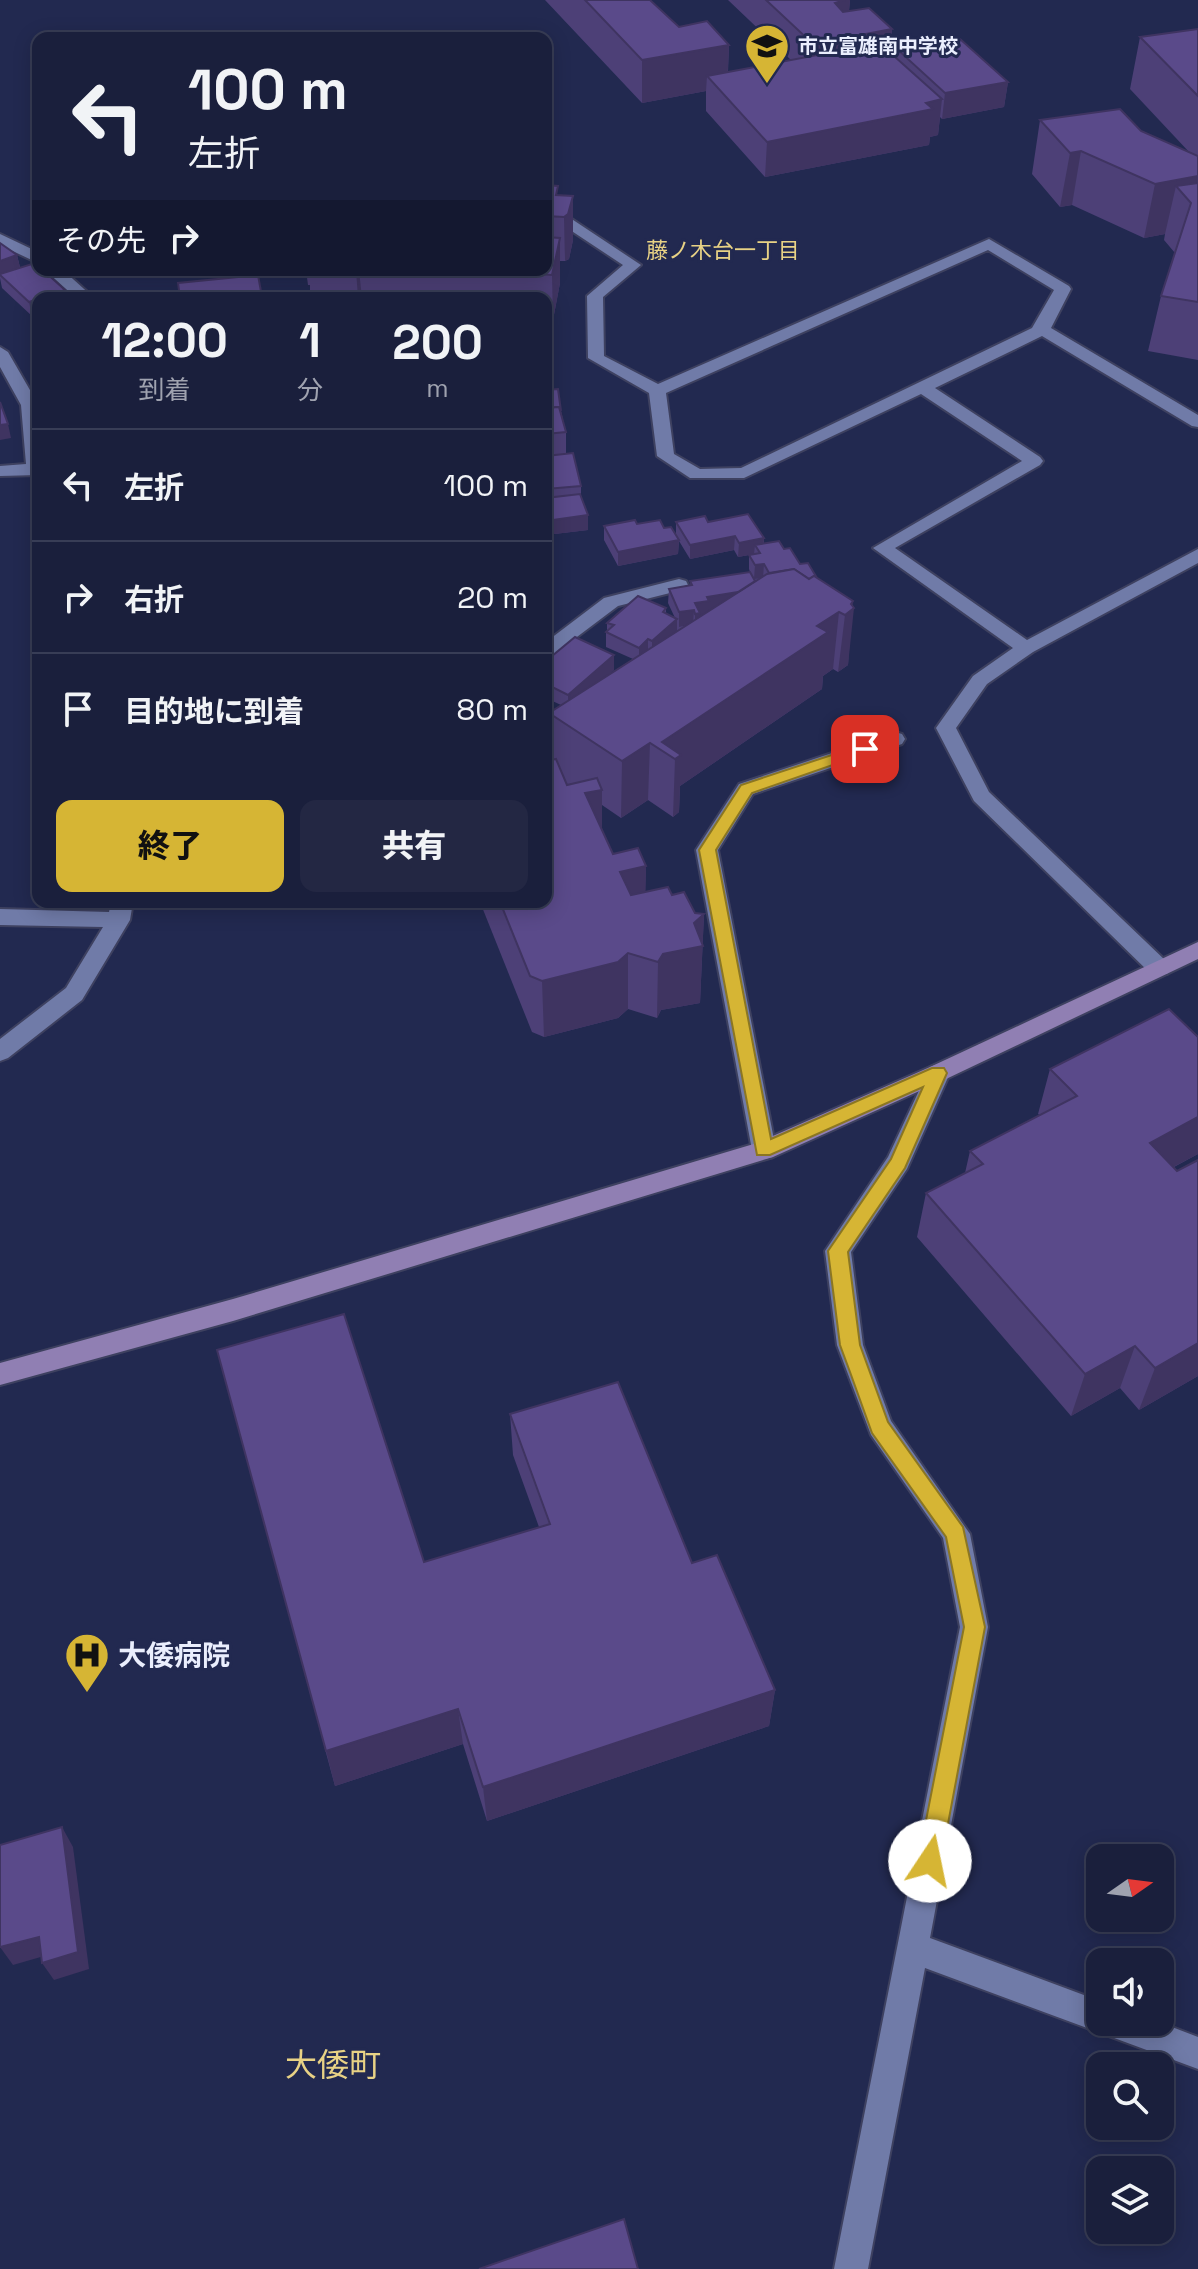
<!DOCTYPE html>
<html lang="ja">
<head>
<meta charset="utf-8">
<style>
  :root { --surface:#1a1f3c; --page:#232743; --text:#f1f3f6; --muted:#9fa2af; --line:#383d56; --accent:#d6b534 }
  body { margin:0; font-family:"Space Grotesk","Noto Sans JP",sans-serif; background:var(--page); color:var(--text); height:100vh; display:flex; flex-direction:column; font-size:30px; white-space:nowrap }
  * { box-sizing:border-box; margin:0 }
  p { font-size:26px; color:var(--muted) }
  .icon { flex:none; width:44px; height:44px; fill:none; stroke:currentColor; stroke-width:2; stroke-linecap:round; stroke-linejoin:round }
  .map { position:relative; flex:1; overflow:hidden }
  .side { position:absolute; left:32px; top:292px; width:520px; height:616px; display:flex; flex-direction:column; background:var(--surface); border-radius:16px; box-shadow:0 4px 20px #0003,0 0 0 2px var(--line) }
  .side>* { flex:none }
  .guide { position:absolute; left:32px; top:32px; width:520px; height:244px; border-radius:16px; box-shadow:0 4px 20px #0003,0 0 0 2px var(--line); background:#1a1f3c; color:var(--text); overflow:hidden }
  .needle { width:52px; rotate:76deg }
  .tools { position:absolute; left:1086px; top:1844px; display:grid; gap:16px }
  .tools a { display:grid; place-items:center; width:88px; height:88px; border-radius:16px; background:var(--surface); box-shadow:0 4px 20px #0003,0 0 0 2px var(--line); font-size:40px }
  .pin { position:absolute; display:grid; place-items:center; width:68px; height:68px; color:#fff; margin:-34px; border-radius:16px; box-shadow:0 4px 12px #0006 }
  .me { position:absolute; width:88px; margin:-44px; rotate:11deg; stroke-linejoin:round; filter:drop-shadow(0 0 6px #0008) }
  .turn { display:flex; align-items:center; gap:28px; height:168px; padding:0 24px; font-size:36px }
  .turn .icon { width:104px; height:104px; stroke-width:2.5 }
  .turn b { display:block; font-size:56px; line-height:68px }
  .then { display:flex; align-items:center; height:76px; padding:0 24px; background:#0003; gap:16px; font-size:30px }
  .eta { display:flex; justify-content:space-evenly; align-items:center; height:136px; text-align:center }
  .eta b { font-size:48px; font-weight:800; line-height:56px }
  .action { display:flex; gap:16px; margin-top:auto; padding:16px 24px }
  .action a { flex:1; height:92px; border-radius:16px; background:var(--accent); color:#111; font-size:32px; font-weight:800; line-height:92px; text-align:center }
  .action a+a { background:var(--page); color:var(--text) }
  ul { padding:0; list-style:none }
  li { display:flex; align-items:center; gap:24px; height:112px; padding:0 24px; border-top:2px solid var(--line) }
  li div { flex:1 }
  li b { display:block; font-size:30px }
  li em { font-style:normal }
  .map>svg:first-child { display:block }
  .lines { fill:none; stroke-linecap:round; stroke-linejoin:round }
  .street-casing { stroke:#3e4160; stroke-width:4 }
  .secondary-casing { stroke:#3e4160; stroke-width:4 }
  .street { fill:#707ba8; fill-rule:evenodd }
  .secondary { fill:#907fb3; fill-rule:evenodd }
  .wall { fill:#4d4077 }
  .shaded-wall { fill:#3f3461 }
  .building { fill:#5a4a8a; stroke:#3f3461; stroke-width:2 }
  .route { fill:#d6b534; stroke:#8b7622; stroke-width:2 }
  .labels { text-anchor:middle; stroke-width:6; stroke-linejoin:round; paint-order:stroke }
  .far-poi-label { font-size:20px; font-weight:bold; fill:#eaeefd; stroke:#222950; text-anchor:start }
  .far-neighbourhood-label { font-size:22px; fill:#e8d285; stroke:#222950 }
  .near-poi-label { font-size:28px; font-weight:bold; fill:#eaeefd; stroke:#222950; text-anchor:start }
  .near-neighbourhood-label { font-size:32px; fill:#e8d285; stroke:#222950 }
</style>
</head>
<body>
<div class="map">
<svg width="1198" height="2269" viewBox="0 0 1198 2269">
  <rect width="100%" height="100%" fill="#222950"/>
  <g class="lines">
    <g class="street-casing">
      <g id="street">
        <path d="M546 202 641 265 603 297 604 356 658 384 989 239 1069 286 1071 289 1051 328 1198 415V427L1192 426 1042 336 935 388 1040 457 1043 461 1040 465 895 548 1027 640 1198 549V563L1033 652 987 684 956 728 989 792 1167 962 1170 968 1167 974H1151L974 801 936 728 973 676 1013 648 873 548 1022 461 921 394 744 478H690L657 456 649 393 588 358 587 296 623 265 546 214ZM988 250 1054 290 1032 328 741 468 700 469 674 454 666 393Z"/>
        <polygon points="0,234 38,252 38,263 0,245"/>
        <polygon points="45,270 63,270 94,298 76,298"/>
        <polygon points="0,347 8,352 38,404 38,475 0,476 0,466 26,464 21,405 0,367"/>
        <polygon points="679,579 686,581 688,585 686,589 618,606 553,655 546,657 546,642 604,598"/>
        <polygon points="895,732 902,734 905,739 902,744 753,794 718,850 776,1150 773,1157 764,1159 755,1157 752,1150 696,850 739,784"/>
        <polygon points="111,902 133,902 130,920 82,1000 8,1058 0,1061 0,1039 66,988 103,927 0,925 0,909 109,912"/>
        <polygon points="938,1064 946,1067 950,1073 907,1169 851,1252 863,1345 891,1421 970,1534 988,1627 930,1938 1100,2001 1100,2022 1159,2022 1198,2037 1198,2069 925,1968 868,2269 834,2269 960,1627 943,1538 871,1435 837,1345 825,1251 888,1157 930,1067"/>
      </g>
    </g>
    <g class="secondary-casing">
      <polygon id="secondary" points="1198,942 1198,959 946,1079 773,1157 233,1321 0,1385 0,1363 233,1299 757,1143 930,1067"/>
    </g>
    <use href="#street" class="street"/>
    <use href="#secondary" class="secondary"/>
  </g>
  <g class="wall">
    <polygon points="545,0 650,0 679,27 729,45 728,72 791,60 728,0 850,0 849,11 892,29 890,52 897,59 898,50 1008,82 1004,107 942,119 940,117 938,135 930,137 929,145 765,177 706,111 706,91 642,103"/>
    <polygon points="1198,29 1198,360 1148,351 1161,296 1175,253 1164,240 1165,234 1144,238 1072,205 1060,207 1032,174 1040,120 1141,131 1190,153 1130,89 1140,37"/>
    <polygon points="546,185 558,195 573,240 569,259 565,261 560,261 560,283 553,320 546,320 546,298 319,298 319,292 310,291 310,285 308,285 306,270 546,270"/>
    <polygon points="0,243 17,255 20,267 38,298 38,333 35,329 32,316 2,288 0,278"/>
    <polygon points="546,390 561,411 566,432 566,454 581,486 581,497 588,515 588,530 546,535"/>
    <polygon points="676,522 708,522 764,538 764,543 784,549 800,564 852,606 848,665 838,672 833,669 823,676 822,689 680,786 679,812 673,817 648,800 621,818 602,805 602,830 613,854 646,866 645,892 672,895 695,913 704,914 700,1003 661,1010 657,1018 628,1009 618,1018 544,1037 532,1032 480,902 546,902 550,760 549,713 561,705 546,698 546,661 614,655 614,670 606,676 633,659 606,647 606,632 607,631 607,623 666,608 666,614 675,618 668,603 669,589 690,585 690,581 750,572 749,569 749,555 738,557 734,550 690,559 679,541 678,554 618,566 604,540 604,526 637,524 664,528 676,535"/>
    <polygon points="1198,1037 1198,1154 1174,1167 1177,1171 1198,1160 1198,1376 1139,1410 1120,1388 1071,1416 917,1237 926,1193 965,1173 970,1151 1040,1115 1038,1114 1050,1069"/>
    <polygon points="217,1350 424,1562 539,1527 513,1455 510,1414 692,1563 775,1690 769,1726 487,1821 463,1744 335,1786"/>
  </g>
  <g class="shaded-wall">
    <polygon points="845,0 850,0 847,33 835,3"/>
    <polygon points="892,29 889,64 811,79 813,44"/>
    <polygon points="729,45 727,87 707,76 706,91 642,103 642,60"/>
    <polygon points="1008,82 1004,107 942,119 945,93"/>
    <polygon points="942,99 938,135 930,137 929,145 765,177 767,142"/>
    <polygon points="1081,151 1072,205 1060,207 1070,153"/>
    <polygon points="1198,176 1198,228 1191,203 1176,186 1165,234 1144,238 1155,184"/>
    <polygon points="573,196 573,240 569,259 565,261 564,217"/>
    <polygon points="560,238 560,283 553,320 552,275"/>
    <polygon points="17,255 20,268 0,276 0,261"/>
    <polygon points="356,270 359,270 362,298 358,298"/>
    <polygon points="65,290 67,298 41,298"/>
    <polygon points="38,299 38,314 32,316 29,302"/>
    <polygon points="8,424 11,438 0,440 0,425"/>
    <polygon points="588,515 588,530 546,535 546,521"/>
    <polygon points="735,536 734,550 690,559 690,545"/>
    <polygon points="764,538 763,552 755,545 754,554 738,557 739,543"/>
    <polygon points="679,540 678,554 618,566 618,552"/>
    <polygon points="764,564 763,578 754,579 755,565"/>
    <polygon points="758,589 695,628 695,603 707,597"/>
    <polygon points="853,601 852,610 854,608 848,665 838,672 845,615"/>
    <polygon points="694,610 693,624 679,627 679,612"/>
    <polygon points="839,612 833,669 823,676 822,689 680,786 679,812 673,817 675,759 662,742 817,626"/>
    <polygon points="677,619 677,633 652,655 652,641"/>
    <polygon points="648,639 648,654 639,662 639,648"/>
    <polygon points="614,655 614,670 568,709 568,695"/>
    <polygon points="650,743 648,800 621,818 622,761"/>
    <polygon points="602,790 602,847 585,793"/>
    <polygon points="646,866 645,923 620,872"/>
    <polygon points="704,914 700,1003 661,1010 657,1018 658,962 663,954"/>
    <polygon points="628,953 628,1009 618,1018 544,1037 542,981"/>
    <polygon points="1198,1117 1198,1154 1135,1187 1150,1143"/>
    <polygon points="1198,1343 1198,1376 1139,1410 1155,1368"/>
    <polygon points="1135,1346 1120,1388 1071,1416 1085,1374"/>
    <polygon points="775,1690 769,1726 487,1821 483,1787"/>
    <polygon points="458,1709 463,1744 335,1786 326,1751"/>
    <polygon points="62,1827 73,1847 89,1969 54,1980 42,1963"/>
    <polygon points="39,1937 51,1954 13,1965 0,1947"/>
  </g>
  <g class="building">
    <polygon points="585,0 650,0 679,27 707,21 729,45 642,60"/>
    <polygon points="766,0 845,0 835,3 843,12 869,8 892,29 813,44"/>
    <polygon points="1198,29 1198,96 1140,37"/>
    <polygon points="960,39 1008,82 945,93 898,50"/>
    <polygon points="865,46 869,50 885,48 942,99 926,103 933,109 767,142 707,76"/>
    <polygon points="1120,109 1141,131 1198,156 1198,176 1155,184 1081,151 1070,153 1040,120"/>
    <polygon points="1198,183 1198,302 1161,296 1191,203 1176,186"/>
    <polygon points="546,185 558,186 556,195 573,196 568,214 564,217 546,216"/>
    <polygon points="546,237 560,238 552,275 473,270 546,270"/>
    <polygon points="0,243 17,255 0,261"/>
    <polygon points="35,263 38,265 38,270 43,270 65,290 41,298 38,298 38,299 29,302 0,275 0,274"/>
    <polygon points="258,275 262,297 180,298 178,283"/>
    <polygon points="38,313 38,323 32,315"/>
    <polygon points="558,389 561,411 559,407 546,408 546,390"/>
    <polygon points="0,402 8,424 0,425"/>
    <polygon points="559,407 566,432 546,434 546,408"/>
    <polygon points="573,453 581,486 546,489 546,456"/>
    <polygon points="580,494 588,515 546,521 546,498"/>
    <polygon points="748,514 764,538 739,543 735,536 690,545 676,522 705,516 708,522"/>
    <polygon points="635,520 637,524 660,520 664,528 671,527 679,540 618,552 604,526"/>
    <polygon points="779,541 784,549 790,548 800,564 808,563 817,578 814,576 809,579 794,569 769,573 764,564 755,565 749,555 760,553 755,545"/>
    <polygon points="794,569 809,579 814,576 853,601 851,604 854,608 845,615 839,612 817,626 828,632 662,742 681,755 675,759 650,743 622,761 549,713 767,574"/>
    <polygon points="750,572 755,581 738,592 707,597 709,601 695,603 700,613 695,614 694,610 679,612 669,589 692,585 690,581"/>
    <polygon points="638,596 666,608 663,612 677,619 652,641 648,639 639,648 606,632 614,625 607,623"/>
    <polygon points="575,637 614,655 568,695 546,684 546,661"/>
    <polygon points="556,759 567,785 597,778 602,790 585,793 613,854 638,848 646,866 620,872 631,895 668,887 672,895 684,892 695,913 704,914 694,923 703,946 663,954 658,962 628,953 618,962 542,981 530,976 500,902 546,902 546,761"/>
    <polygon points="1169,1009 1198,1037 1198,1117 1150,1143 1177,1171 1198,1160 1198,1343 1155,1368 1135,1346 1085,1374 926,1193 983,1164 970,1151 1077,1096 1050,1069"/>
    <polygon points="344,1314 424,1562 550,1524 510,1414 618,1382 692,1563 717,1555 775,1690 483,1787 458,1709 326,1751 217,1350"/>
    <polygon points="62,1827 78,1952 42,1963 39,1937 0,1947 0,1845"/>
    <polygon points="624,2219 638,2269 479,2269"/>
  </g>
  <polygon class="route" points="865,744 870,745 870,752 752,793 716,850 771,1139 932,1068 944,1068 947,1073 905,1168 848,1252 860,1345 888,1422 963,1527 985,1627 941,1861 938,1869 930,1872 922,1869 918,1861 964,1627 946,1537 872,1433 850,1372 840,1345 828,1251 891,1159 923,1087 770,1155 757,1155 699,850 741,785"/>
  <defs>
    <g id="school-pin" transform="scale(2.3)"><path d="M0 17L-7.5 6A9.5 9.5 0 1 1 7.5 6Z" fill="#d6b534" stroke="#222950"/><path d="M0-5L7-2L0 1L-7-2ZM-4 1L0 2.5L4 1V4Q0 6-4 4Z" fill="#111"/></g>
    <g id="hospital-pin" transform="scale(2.3)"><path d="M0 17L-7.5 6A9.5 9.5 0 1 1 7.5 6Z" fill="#d6b534" stroke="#222950"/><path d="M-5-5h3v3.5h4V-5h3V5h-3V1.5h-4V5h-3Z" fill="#111"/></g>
  </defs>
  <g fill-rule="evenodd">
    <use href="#school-pin" x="767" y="46"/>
    <use href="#hospital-pin" x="87" y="1655"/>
  </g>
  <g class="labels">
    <g class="far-poi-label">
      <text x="798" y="53">市立富雄南中学校</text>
    </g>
    <g class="far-neighbourhood-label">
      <text x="723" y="258">藤ノ木台一丁目</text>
    </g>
    <g class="near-poi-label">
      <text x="118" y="1665">大倭病院</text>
    </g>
    <g class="near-neighbourhood-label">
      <text x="333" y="2076">大倭町</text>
    </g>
  </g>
</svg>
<div class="tools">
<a><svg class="needle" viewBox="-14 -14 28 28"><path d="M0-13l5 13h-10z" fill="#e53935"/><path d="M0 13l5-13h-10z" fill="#9fa2af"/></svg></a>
<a><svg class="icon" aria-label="sound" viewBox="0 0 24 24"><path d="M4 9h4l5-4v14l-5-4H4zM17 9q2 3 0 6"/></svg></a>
<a><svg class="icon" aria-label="search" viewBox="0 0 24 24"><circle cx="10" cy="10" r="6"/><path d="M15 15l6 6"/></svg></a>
<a><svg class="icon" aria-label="layers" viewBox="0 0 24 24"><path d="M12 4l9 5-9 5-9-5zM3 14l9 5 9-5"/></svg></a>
</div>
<div class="pin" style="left:865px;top:749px;background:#d93025"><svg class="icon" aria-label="arrive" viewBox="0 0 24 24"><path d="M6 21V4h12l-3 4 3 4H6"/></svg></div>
<svg class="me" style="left:930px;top:1861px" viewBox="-20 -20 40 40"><circle r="19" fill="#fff"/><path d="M0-13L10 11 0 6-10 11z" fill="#d6b534"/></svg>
<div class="guide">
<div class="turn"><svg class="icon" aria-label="left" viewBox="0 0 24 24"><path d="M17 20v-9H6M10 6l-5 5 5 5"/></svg><div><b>100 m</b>左折</div></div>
<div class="then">その先<svg class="icon" aria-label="right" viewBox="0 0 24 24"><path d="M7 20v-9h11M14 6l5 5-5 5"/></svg></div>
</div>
<section class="side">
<div class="eta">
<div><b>12:00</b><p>到着</p></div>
<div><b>1</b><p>分</p></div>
<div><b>200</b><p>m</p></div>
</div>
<ul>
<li><svg class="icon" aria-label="left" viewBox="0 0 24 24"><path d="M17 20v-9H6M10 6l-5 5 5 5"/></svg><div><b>左折</b></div><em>100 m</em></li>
<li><svg class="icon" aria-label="right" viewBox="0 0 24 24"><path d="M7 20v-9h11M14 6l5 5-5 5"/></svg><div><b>右折</b></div><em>20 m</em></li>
<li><svg class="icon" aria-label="arrive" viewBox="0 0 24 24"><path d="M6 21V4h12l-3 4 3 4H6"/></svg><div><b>目的地に到着</b></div><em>80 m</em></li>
</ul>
<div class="action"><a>終了</a><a>共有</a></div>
</section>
</div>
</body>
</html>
